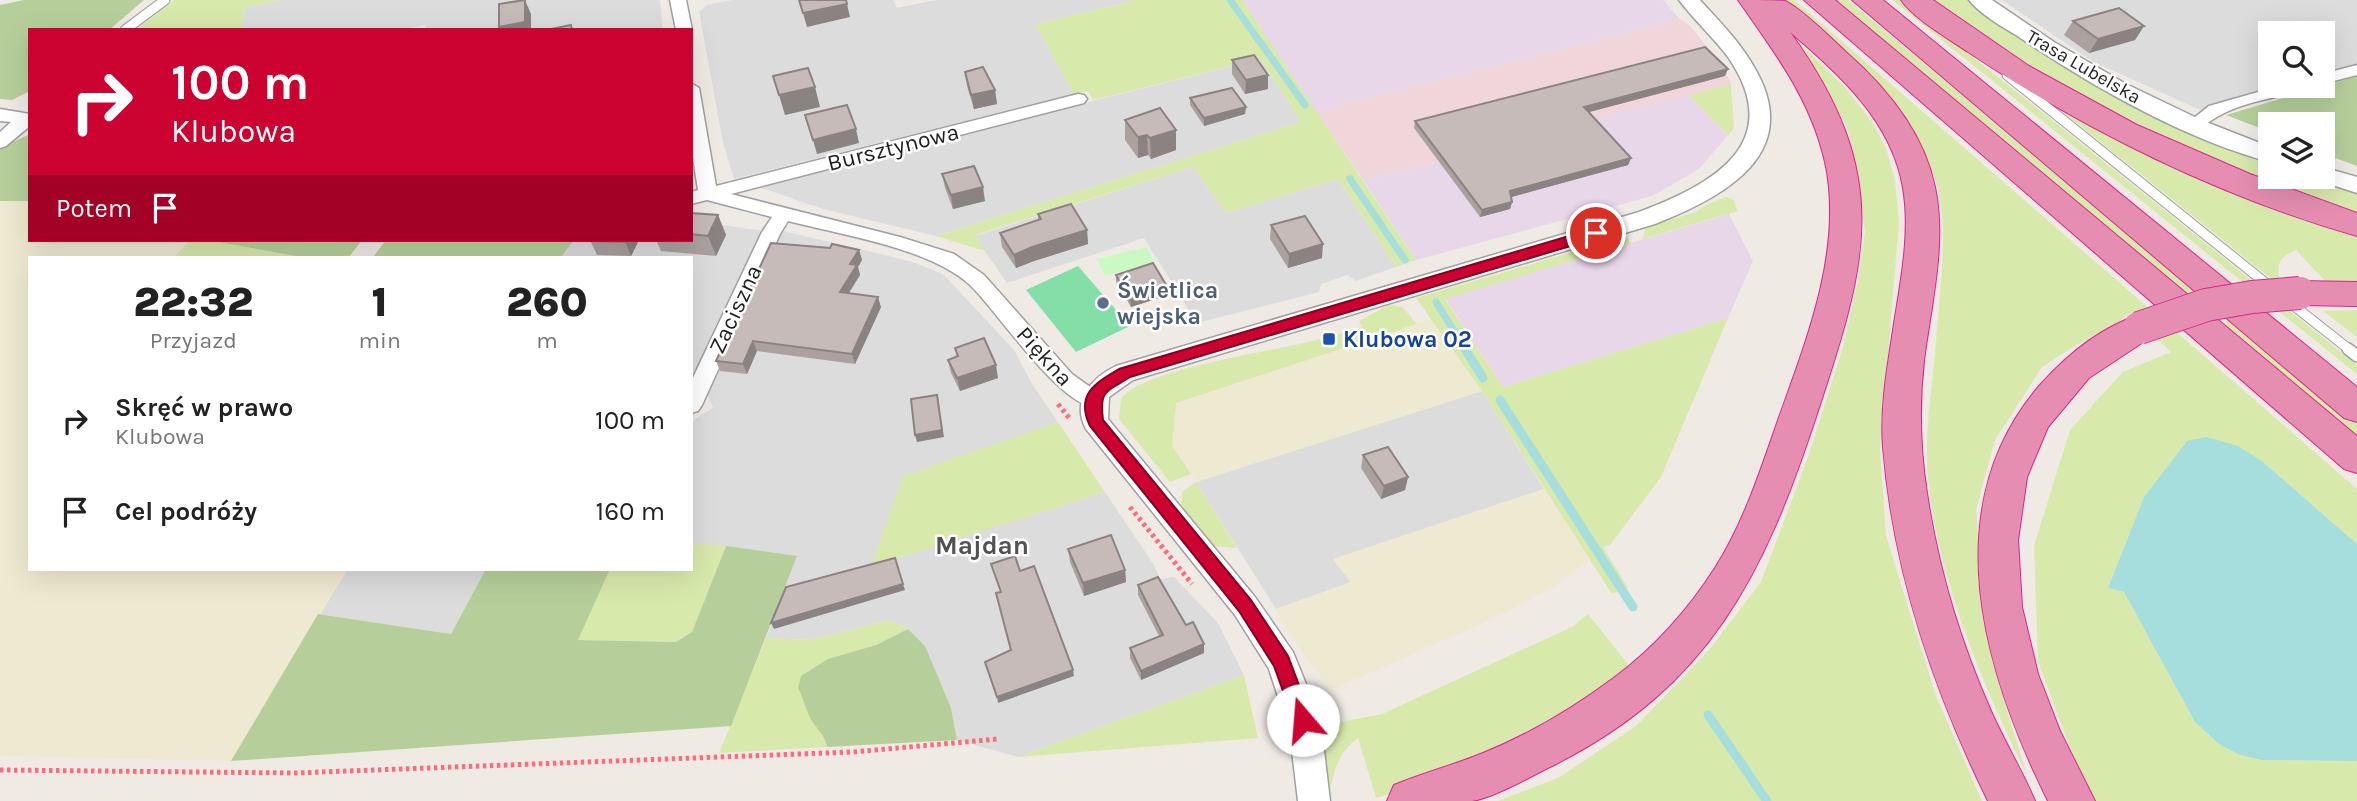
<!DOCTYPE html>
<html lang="pl">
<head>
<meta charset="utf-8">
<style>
  :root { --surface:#fff; --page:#f6f6f6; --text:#222; --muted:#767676 }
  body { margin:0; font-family:Karla,sans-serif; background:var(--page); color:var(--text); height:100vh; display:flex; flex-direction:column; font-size:26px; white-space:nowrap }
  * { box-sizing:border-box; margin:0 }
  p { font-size:23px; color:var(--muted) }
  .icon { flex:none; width:38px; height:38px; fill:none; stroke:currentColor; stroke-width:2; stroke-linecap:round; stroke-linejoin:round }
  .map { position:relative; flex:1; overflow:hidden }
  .sheet { position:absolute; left:28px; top:256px; width:665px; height:315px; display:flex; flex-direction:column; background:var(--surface); border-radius:0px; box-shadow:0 7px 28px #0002 }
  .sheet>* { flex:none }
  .banner { position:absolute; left:28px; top:28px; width:665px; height:214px; border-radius:0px; box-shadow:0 7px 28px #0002; background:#cc0230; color:#fff; overflow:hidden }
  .controls { position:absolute; left:2258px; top:21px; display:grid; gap:14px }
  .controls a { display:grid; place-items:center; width:77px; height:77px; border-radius:0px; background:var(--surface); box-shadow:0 7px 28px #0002; font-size:35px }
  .pin { position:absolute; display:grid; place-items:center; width:60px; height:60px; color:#fff; margin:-30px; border:4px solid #fff; border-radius:50%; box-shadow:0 2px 7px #0007 }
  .me { position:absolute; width:77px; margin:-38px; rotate:342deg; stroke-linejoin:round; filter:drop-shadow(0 0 5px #0008) }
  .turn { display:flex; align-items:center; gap:24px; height:147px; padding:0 28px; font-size:32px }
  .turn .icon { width:91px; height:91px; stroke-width:2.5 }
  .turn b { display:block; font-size:49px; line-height:60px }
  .then { display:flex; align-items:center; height:66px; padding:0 28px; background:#0003; gap:14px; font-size:26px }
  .eta { display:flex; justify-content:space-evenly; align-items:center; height:119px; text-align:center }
  .eta b { font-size:42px; font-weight:800; line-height:49px }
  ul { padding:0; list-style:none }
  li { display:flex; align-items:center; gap:21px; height:91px; padding:0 28px }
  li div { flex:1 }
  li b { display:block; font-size:26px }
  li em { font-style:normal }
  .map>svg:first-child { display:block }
  .residential { fill:#dddcdc }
  .commercial { fill:#f0d5da }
  .industrial { fill:#e8d7e9 }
  .farmland { fill:#eeead1 }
  .grass { fill:#d8e9ac }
  .forest { fill:#b6cf9a }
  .park { fill:#cbf9c3 }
  .pitch { fill:#84dea7 }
  .water { fill:#a6dddd }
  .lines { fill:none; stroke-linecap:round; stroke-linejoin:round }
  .stream-far1 { stroke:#a6dddd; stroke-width:7 }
  .stream { stroke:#a6dddd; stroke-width:9 }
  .service-far1-casing { stroke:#a0a0a0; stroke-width:11 }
  .service-casing { stroke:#a0a0a0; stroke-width:14 }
  .minor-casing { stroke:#a0a0a0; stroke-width:3 }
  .tertiary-casing { stroke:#a0a0a0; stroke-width:3 }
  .motorway-casing { stroke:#da268c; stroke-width:2 }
  .path { stroke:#f96d7f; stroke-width:5; stroke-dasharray:3.5 3.5; stroke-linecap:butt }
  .service-far1 { stroke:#fff; stroke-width:9 }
  .service { stroke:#fff; stroke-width:11 }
  .minor { fill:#fff; fill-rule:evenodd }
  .tertiary { fill:#fff; fill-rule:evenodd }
  .motorway { fill:#e68eb2; fill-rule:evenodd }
  .motorway-bridge-casing { stroke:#da268c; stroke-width:34; stroke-linecap:butt }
  .motorway-bridge { stroke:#e68eb2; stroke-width:32 }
  .wall { fill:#aba19f }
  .shaded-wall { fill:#8b8382 }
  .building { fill:#c7bbb9; stroke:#8b8382; stroke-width:2 }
  .route { fill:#cc0230; stroke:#85011f; stroke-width:2 }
  .service-dot { fill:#5c6f8a; stroke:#fff; stroke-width:2.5 }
  .transit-dot { fill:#1a4fb4; stroke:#fff; stroke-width:2.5 }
  .labels { text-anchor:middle; stroke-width:5; stroke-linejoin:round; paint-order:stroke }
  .far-street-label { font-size:19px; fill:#1f1f1f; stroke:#fff }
  .street-label { font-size:23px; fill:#1f1f1f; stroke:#fff }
  .service-label { font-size:23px; font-weight:bold; fill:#4e5e75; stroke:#fff; text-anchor:start }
  .transit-label { font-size:23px; font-weight:bold; fill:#164399; stroke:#fff; text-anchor:start }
  .quarter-label { font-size:26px; font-weight:bold; fill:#525252; stroke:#fff }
</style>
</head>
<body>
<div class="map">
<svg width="2357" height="801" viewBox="0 0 2357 801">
  <rect width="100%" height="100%" fill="#f0eae5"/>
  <g class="residential">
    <polygon points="279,0 660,0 663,30 426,30 425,25 400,30 241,30 245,7"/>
    <polygon points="732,0 893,0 897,8 936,0 1138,0 1035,24 1074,94 734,179 723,143 699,12 707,5"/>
    <polygon points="2002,0 2357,0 2357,69 2322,78 2322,33 2270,33 2270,86 2294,86 2200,110 2092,61"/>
    <polygon points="1261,59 1301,122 936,236 823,209 753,185"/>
    <polygon points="1193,167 1226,213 1338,179 1396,267 1356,281 1347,275 1321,284 1319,292 1197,323 1144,238 1007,283 974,236"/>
    <polygon points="691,221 766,231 757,241 691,389 691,257 561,257 574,240 691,240"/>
    <polygon points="783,231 910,261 943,274 1014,350 1032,384 1058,422 999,444 871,566 1105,492 1154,565 1160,579 1174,577 1218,623 1244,675 1018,757 957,740 951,708 908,629 888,620 811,640 766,638 797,556 691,543 691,427 695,419 713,408 707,393 773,241"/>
    <polygon points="1482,391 1544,489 1334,559 1351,582 1276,609 1196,482"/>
    <polygon points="348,569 486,569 451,634 318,614"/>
  </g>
  <polygon class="commercial" points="1680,19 1690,26 1722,64 1731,84 1364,181 1316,111"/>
  <g class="industrial">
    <polygon points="1242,0 1663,0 1680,19 1316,111"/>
    <polygon points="1688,95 1728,135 1699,169 1652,196 1416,260 1364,181"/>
    <polygon points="1729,214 1753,261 1728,318 1503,387 1445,298"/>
  </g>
  <g class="farmland">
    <polygon points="2,199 30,201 30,240 190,240 174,257 30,257 30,569 348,569 231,761 0,756 0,201"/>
    <polygon points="1432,319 1482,391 1196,482 1172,446 1176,403"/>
    <polygon points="1544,489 1590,560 1557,584 1510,611 1332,690 1306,659 1279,618 1276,609 1351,583 1333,559"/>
  </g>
  <g class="grass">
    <polygon points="174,0 279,0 245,7 241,30 136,30"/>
    <polygon points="1138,0 1242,0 1416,260 1396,267 1338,179 1226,213 1193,167 975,235 985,251 936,236 1301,122 1261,59 1093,100 1088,91 1074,94 1035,24"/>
    <path d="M1783 0H1794L2357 489V544L2263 462 2187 441 2144 497 2108 588 2124 592 2195 722 2220 745 2240 755 2262 760 2357 761V801H2095L2085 787 2038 662 2034 546 2070 430 2123 372 2171 352 2130 313 2113 326 2073 347 2042 367 1995 440 1976 510 1990 654 2027 776C1980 677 1935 575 1927 465 1925 427 1933 381 1936 343 1939 301 1947 240 1940 200 1924 112 1847 55 1783 0Z"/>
    <polygon points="1836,0 1848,0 2201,294 2190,296"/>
    <polygon points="1892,0 1902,0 2357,365 2357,374"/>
    <path d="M1934 0H1968L1983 11 2270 162V177H2312L2357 191V213C2309 196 2258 181 2211 161 2113 118 2019 66 1934 0Z"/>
    <polygon points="1795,39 1843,85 1871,120 1886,148 1895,181 1899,222 1880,450 1886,536 1936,696 1982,801 1498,801 1560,777 1636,726 1709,650 1761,582 1808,457 1843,347 1858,281 1865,231 1859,174 1846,125 1821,78"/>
    <polygon points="1731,84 1734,128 1728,135 1688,95"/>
    <path d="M2057 107 2126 142 2357 235V284H2328L2296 250C2277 258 2275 267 2282 285H2279Z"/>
    <polygon points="1726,197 1733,199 1738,211 1643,239 1646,227 1696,212 1706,205"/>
    <polygon points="1620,238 1627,238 1632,243 1445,299 1503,387 1728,318 1661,477 1610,545 1603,547 1628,588 1612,594 1482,391 1416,298"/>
    <polygon points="190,240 207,240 301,257 174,257"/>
    <path d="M1389 305 1402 307 1417 324 1176 403 1172 446 1191 474 1170 482 1119 419 1121 399C1143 368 1278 351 1320 339L1323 344 1338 339 1335 335 1362 327 1359 321Z"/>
    <polygon points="2357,310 2357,337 2323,311"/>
    <polygon points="2232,320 2357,424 2357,436 2222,323"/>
    <polygon points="1058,422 1105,492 871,567 903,476"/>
    <polygon points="1196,482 1237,548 1215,546 1181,506 1182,492"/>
    <polygon points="691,543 726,546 692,632 676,642 578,640 610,569 691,569"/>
    <path d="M1588 614 1634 672 1578 714 1429 783 1376 798 1358 738C1337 753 1333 774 1329 798L1317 727 1382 714 1572 627Z"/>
    <path d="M888 620 908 629 876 645 828 659 798 688C804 699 806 712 812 721 819 732 824 734 827 747L719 753 766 638 811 640Z"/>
    <polygon points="1244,675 1258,738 1018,757"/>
  </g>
  <g class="forest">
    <polygon points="24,0 144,0 109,30 30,30 30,91 12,100 0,99 0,5"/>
    <polygon points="2357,76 2357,166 2322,153 2322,124 2270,124 2270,132 2226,115"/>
    <polygon points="30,134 30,201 0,201 0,148"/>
    <polygon points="207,240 362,240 349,257 301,257"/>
    <polygon points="386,240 574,240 561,257 373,257"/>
    <polygon points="726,546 797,556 731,726 231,761 318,614 451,634 486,569 610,569 578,640 676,642 692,632"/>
    <path d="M908 629 925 646 951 708 957 740 827 747C824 734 819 732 812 721 806 712 804 699 798 688L801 676 828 659 876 645Z"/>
  </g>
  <polygon class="park" points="1146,247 1155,263 1105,276 1097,259"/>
  <polygon class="pitch" points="1078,266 1130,326 1076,352 1026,290"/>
  <polygon class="water" points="2206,437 2238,446 2263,462 2357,544 2357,761 2262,760 2240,755 2220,745 2195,722 2124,592 2108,588 2144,497 2187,441"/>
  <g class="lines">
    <g class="stream-far1">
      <polyline points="1230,0 1305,105"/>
      <polyline points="1350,179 1405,260"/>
      <polyline points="1436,302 1466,350"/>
    </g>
    <g class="stream">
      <polyline points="1465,349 1483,378"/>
      <polyline points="1500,400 1633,607"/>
      <polyline points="1708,715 1767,801"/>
    </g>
    <g class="service-far1-casing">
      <g id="service-far1">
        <polyline points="125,30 165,0"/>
        <polyline points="2007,75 2273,289"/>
        <polyline points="2288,301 2350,350"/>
      </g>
    </g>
    <g class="service-casing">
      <polyline id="service" points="2348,349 2357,356"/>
    </g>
    <g class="minor-casing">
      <g id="minor">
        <polygon points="670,0 686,0 692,30 691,31 676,30"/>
        <polygon points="2357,65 2357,75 2322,84 2322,74"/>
        <path d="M691 83 699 88 716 186 1078 94 1084 95 1087 99 1084 103 731 194 900 237 954 254 984 275 1072 374 1100 394 1103 400 1100 406C1067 417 995 308 970 285 930 248 842 235 788 221L780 234 702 405 698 411 691 413V382L762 232 772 217 707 200 691 204V192L698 190 691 145Z"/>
        <path d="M2279 86H2308L2306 90C2270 99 2229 103 2200 129H2188L2185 125 2209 106Z"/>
        <polygon points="0,109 30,114 30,126 6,146 0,148 0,132 11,122 0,121"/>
      </g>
    </g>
    <g class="tertiary-casing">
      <g id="tertiary">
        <path d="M1679 0H1700C1719 21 1740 42 1754 67 1805 153 1725 197 1655 224L1133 380 1109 397 1108 419 1255 597 1293 652 1315 706 1322 734 1330 801H1298L1290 734 1269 669 1235 615 1086 429C1071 401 1091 378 1116 366L1639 212C1711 185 1788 144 1728 57 1713 37 1694 20 1679 0Z"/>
        <path d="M1969 0H1992L2054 42 2126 84 2201 120 2270 147V162C2184 139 2090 85 2016 35 2001 26 1980 14 1969 0Z"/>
        <polygon points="2322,167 2357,177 2357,193 2314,179 2312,177 2322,177"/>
      </g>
    </g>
    <g class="motorway-casing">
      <g id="motorway">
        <path d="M1738 0C1750 0 1775 0 1785 1 1801 8 1832 39 1846 52 1886 87 1924 133 1935 187 1947 243 1931 305 1924 361 1919 405 1920 448 1927 493 1938 567 1960 641 1991 711 2004 741 2022 770 2035 801H1988C1933 689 1893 572 1883 447 1880 408 1887 369 1893 330 1900 284 1911 234 1903 188 1892 121 1839 74 1790 32 1894 176 1868 260 1816 417 1764 574 1710 687 1554 765 1533 775 1494 798 1472 801 1445 801 1414 801 1387 801L1394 785C1423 773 1454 765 1483 753 1530 734 1575 707 1615 677 1655 647 1688 610 1715 568 1743 524 1760 472 1777 423 1805 344 1841 257 1827 172 1815 105 1776 54 1738 0Z"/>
        <polygon points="1804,0 1835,0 2357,436 2357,473 2344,469"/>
        <polygon points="1852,0 1883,0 2357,387 2357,422 2344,418"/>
        <path d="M1901 0H1933L2029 66 2137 125 2250 174 2357 213V236C2221 197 2086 131 1968 52 1949 39 1914 19 1901 0Z"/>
        <polygon points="2300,281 2357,282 2357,306 2300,305 2288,302 2283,293 2288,284"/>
        <path d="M2139 315 2151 319 2157 328 2151 337 2089 378 2048 427 2027 477 2018 540 2022 607 2038 674 2060 731 2095 801H2048C1984 672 1934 508 2040 385 2066 356 2101 327 2139 315Z"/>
      </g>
    </g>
    <g class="path">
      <polyline points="1058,404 1070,419"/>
      <polyline points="1130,507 1192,584"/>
      <polyline points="0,770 295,773 853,752 998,739"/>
    </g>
    <use href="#service-far1" class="service-far1"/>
    <use href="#service" class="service"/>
    <use href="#minor" class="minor"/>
    <use href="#tertiary" class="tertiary"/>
    <use href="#motorway" class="motorway"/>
    <g class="motorway-bridge-casing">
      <polyline id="motorway-bridge" points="2139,328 2206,305 2252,297 2300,293"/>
    </g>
    <use href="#motorway-bridge" class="motorway-bridge"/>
  </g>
  <g class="wall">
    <polygon points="2073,21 2144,26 2135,40 2089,53 2064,35"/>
    <polygon points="1232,60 1268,75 1268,89 1245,94 1232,74"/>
    <polygon points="965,72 995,90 997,104 974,109 967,86"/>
    <polygon points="1725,76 1589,112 1631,158 1628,165 1511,197 1512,202 1510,209 1480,217 1414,128 1415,121"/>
    <polygon points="1190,98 1246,107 1245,114 1204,126 1190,105"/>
    <polygon points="1125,120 1176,130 1176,150 1151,159 1148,155 1138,158 1125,140"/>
    <polygon points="942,174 985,201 953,209 945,188"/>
    <polygon points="691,213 718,215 726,235 716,256 661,251 656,240 691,240"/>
    <polygon points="1038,214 1087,230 1088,244 1034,261 1016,268 1002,247 1000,233 1038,220"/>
    <polygon points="1271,225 1322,258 1288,268 1270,239"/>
    <polygon points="590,240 639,240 631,256 597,255"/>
    <polygon points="859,250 862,260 858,267 860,275 849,293 881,307 855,364 757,351 747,374 720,371 716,361"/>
    <polygon points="1116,275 1168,295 1131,307 1116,282"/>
    <polygon points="955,348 998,378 960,391 951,373 948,360 957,357"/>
    <polygon points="1363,455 1408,477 1405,490 1381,499 1361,468"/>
    <polygon points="1068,549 1125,570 1126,582 1084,596 1070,562"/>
    <polygon points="1138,585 1186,625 1204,653 1141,680 1130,658 1130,648 1159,636 1138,595"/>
  </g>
  <g class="shaded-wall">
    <polygon points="525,0 531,14 531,30 500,30 499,27"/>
    <polygon points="847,4 850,17 807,27 803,13"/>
    <polygon points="2144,26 2135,40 2089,53 2098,39"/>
    <polygon points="1728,69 1725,76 1582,114 1584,107"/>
    <polygon points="1268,75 1268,89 1245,94 1246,80"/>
    <polygon points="815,87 820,107 785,115 779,95"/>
    <polygon points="995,90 997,104 974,109 971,95"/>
    <polygon points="1246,107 1245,114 1204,126 1204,118"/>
    <polygon points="856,129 859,143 817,154 813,140"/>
    <polygon points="1176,130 1176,150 1151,159 1150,138"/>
    <polygon points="1147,135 1148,155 1138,158 1138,137"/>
    <polygon points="1631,158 1628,165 1508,198 1510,191"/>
    <polygon points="983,187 985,201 953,209 951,195"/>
    <polygon points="1512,202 1510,209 1480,217 1482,210"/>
    <polygon points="718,215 726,235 716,256 708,236"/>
    <polygon points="1087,230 1088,244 1034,261 1016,268 1014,255 1032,247"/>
    <polygon points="626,240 639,240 631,256 625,242"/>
    <polygon points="1323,244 1322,258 1288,268 1289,254"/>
    <polygon points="859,250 862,260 858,267 860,275 843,302 840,292 850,264"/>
    <polygon points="1168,288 1168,295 1131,307 1130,300"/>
    <polygon points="878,297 881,307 855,364 852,354"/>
    <polygon points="753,341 757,351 747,374 743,364"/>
    <polygon points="996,365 998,378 960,391 957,378"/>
    <polygon points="937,395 944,437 917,442 915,435"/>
    <polygon points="1408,477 1405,490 1381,499 1384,486"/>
    <polygon points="1125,570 1126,582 1084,596 1083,583"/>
    <polygon points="903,584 905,590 774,629 771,623"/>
    <polygon points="1204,644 1204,653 1141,680 1141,671"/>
    <polygon points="1073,670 1074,676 998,703 997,697"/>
  </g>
  <g class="building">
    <polygon points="525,0 525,22 499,27 499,4"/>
    <polygon points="799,0 846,0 847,4 803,13"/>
    <polygon points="2119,8 2144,26 2098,39 2073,21"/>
    <polygon points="571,25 572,30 546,30"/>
    <polygon points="1705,47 1728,69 1584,107 1631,158 1510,191 1512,202 1482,210 1415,121"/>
    <polygon points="1254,55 1268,75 1246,80 1232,60"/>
    <polygon points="983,67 995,90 971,95 965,72"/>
    <polygon points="808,68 815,87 779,95 773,76"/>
    <polygon points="1232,88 1246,107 1204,118 1190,98"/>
    <polygon points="847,105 856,129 813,140 805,115"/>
    <polygon points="1160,108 1176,130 1150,138 1147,135 1138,137 1125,120"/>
    <polygon points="974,166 983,187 951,195 942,174"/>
    <polygon points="1071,204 1087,230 1032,247 1014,255 1000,233 1041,219 1038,214"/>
    <polygon points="691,213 718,215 708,236 691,234"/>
    <polygon points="1305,216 1323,244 1289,254 1271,225"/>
    <polygon points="590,240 626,240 625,242 590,241"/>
    <polygon points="771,243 830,248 832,244 859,250 850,264 857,265 840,292 878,297 852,354 753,341 743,364 716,361"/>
    <polygon points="1153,263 1168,288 1130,300 1116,275"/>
    <polygon points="984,338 996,365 957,378 948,360 958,356 955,348"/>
    <polygon points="937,395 942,430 915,435 911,399"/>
    <polygon points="1388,447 1408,477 1384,486 1363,455"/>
    <polygon points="1111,535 1125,570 1083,583 1068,549"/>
    <polygon points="1015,556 1020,571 1034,566 1073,670 997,697 985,662 1011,650 996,593 1001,592 991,564"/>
    <polygon points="895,558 903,584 771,623 786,587"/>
    <polygon points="1158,577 1186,625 1193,622 1204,644 1141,671 1130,648 1163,635 1138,585"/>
  </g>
  <path class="route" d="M1596 228 1603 233 1601 237 1130 377C1106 392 1099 390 1103 420L1251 600 1288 656 1312 720 1310 727 1303 729 1296 727 1274 666 1239 611 1090 426C1075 395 1095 383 1119 369Z"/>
  <circle class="service-dot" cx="1103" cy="303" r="7"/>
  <rect class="transit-dot" x="1322" y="332" width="14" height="14" rx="3.5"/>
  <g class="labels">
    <g class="far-street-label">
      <text transform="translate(2084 66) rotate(30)" y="7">Trasa Lubelska</text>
    </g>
    <g class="street-label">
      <text transform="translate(893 147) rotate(-14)" y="8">Bursztynowa</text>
      <text transform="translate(735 309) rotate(-65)" y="8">Zaciszna</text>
      <text transform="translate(1045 356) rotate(48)" y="8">Piękna</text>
    </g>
    <g class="service-label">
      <text x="1117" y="298">Świetlica<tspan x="1117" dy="26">wiejska</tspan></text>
    </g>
    <g class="transit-label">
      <text x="1343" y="347">Klubowa 02</text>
    </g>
    <g class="quarter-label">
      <text x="982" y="554">Majdan</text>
    </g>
  </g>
</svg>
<div class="controls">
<a><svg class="icon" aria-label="search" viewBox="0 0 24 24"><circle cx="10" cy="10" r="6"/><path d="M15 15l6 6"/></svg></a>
<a><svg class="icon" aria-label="layers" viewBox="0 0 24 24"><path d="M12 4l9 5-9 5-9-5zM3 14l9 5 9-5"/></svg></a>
</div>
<div class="pin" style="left:1596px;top:233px;background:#d93025"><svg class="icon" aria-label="arrive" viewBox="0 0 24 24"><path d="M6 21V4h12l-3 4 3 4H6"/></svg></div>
<svg class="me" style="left:1303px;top:720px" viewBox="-20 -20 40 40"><circle r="19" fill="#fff"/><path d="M0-13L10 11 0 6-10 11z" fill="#cc0230"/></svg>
<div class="banner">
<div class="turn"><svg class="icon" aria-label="right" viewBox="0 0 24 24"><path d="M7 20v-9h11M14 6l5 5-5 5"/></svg><div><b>100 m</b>Klubowa</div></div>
<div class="then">Potem<svg class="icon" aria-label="arrive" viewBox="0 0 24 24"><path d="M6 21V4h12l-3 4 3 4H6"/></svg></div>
</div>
<section class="sheet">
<div class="eta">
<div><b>22:32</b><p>Przyjazd</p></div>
<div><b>1</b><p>min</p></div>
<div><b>260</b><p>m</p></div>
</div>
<ul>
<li><svg class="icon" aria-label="right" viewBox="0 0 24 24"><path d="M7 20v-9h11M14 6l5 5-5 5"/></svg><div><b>Skręć w prawo</b><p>Klubowa</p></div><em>100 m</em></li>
<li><svg class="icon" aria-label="arrive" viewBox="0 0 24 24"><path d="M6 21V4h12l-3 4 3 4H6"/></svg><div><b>Cel podróży</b></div><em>160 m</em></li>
</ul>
</section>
</div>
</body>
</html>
